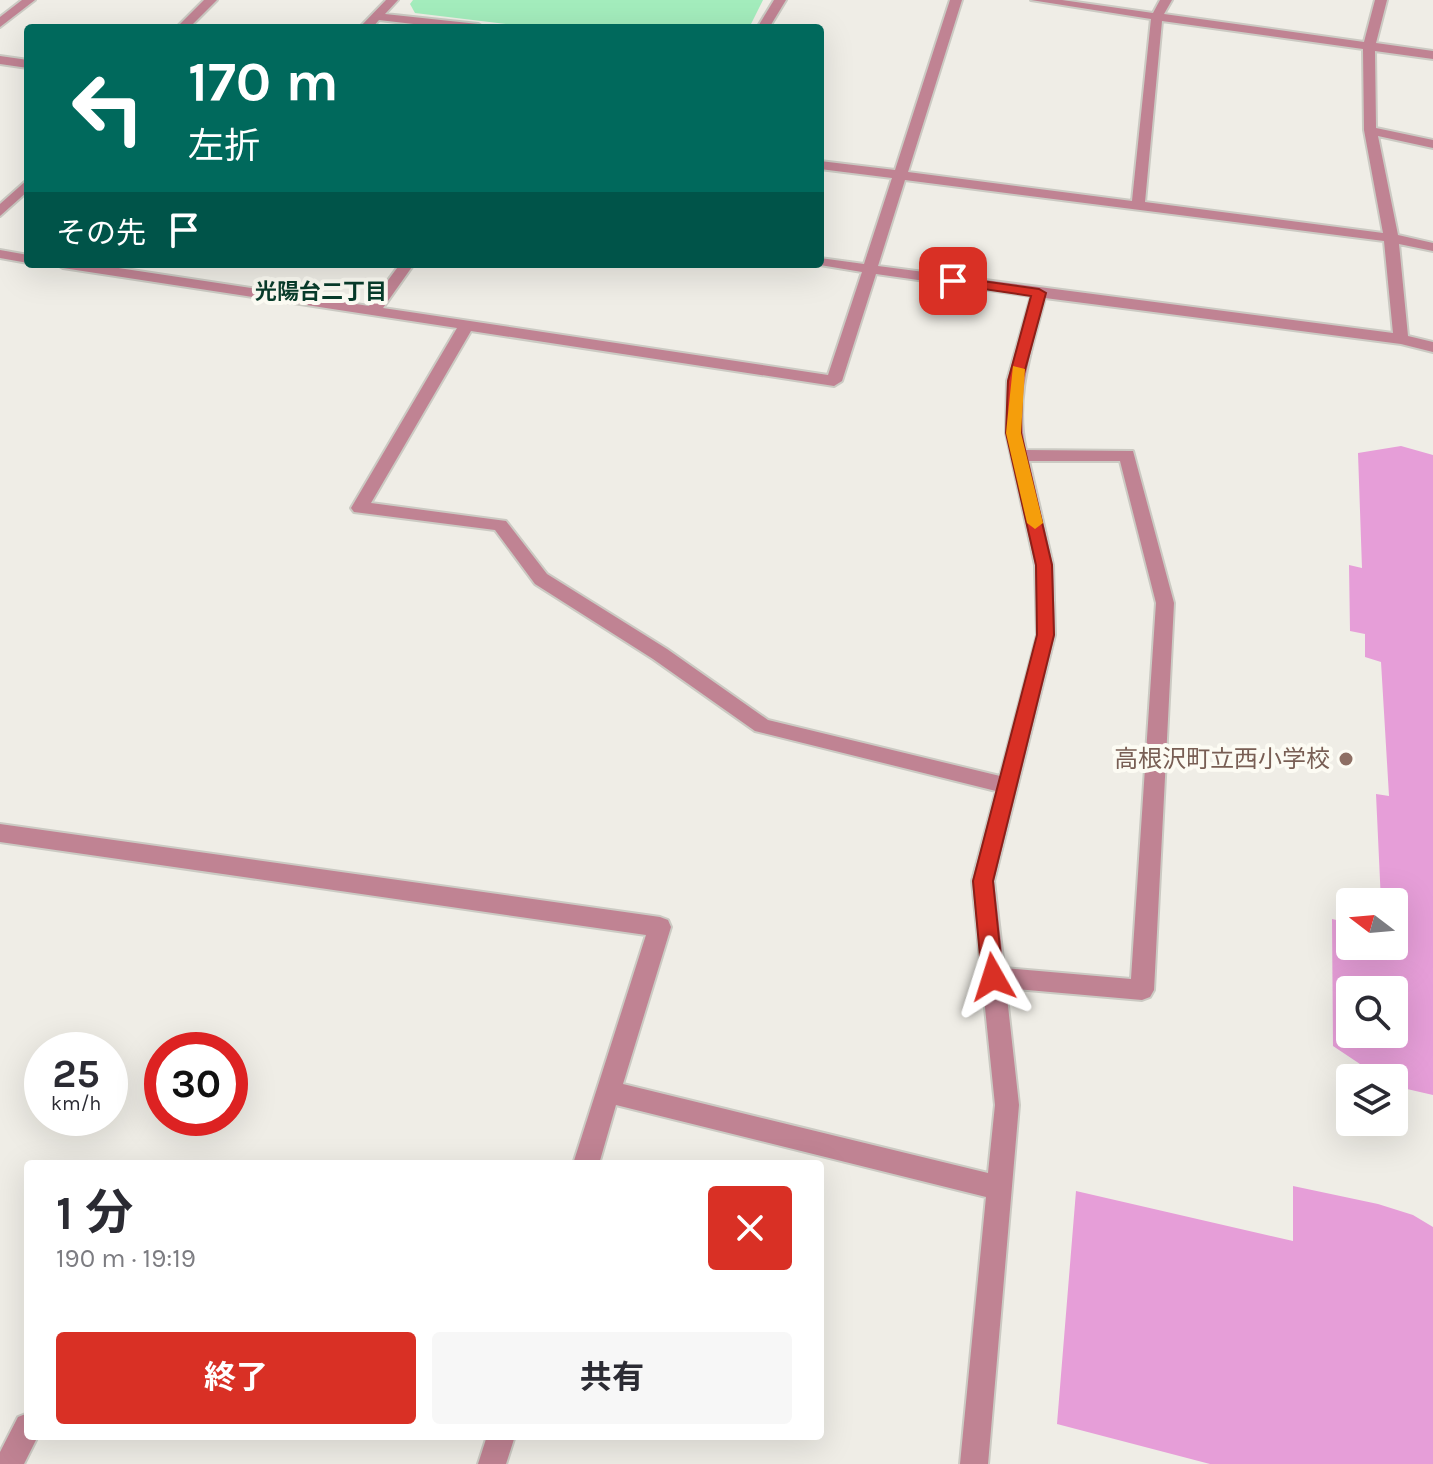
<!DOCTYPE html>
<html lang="ja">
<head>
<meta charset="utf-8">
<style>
  :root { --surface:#fff; --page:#f7f7f7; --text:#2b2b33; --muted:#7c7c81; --accent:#d93025 }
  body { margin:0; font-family:Karla,"Noto Sans JP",sans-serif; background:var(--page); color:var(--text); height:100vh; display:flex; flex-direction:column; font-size:30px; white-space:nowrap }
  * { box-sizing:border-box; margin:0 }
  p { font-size:26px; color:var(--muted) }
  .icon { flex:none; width:44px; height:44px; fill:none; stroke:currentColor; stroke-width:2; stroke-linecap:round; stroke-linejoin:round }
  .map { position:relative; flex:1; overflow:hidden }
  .details { position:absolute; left:24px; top:1160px; width:800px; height:280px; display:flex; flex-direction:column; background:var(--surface); border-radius:8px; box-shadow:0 8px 32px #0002 }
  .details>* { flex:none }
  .banner { position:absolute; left:24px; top:24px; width:800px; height:244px; border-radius:8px; box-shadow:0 8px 32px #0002; background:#00695c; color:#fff; overflow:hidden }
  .needle { width:52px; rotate:286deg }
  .fabs { position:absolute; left:1336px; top:888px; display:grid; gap:16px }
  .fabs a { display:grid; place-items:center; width:72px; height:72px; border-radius:8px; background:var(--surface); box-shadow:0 8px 32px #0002; font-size:40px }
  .speed { position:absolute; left:24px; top:1032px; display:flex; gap:16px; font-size:40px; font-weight:700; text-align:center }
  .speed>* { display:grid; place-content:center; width:104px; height:104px; border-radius:50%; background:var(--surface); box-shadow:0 8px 32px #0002; line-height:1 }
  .speed small { font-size:20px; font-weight:400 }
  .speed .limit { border:12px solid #d22; background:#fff; color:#111 }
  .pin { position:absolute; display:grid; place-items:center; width:68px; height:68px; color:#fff; margin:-34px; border-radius:16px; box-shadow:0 4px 12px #0006 }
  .me { position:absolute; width:88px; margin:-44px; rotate:354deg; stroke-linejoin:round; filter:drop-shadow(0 0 6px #0008) }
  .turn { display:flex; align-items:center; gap:28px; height:168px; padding:0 32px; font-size:36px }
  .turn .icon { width:104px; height:104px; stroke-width:2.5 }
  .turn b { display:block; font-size:56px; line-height:68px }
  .then { display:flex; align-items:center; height:76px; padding:0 32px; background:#0003; gap:16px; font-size:30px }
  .round { display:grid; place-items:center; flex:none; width:84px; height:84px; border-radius:8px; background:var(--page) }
  .headline { display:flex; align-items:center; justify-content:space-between; height:136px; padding:0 32px }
  h1 { font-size:48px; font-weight:700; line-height:60px }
  .action { display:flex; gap:16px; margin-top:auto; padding:16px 32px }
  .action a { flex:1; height:92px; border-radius:8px; background:var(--accent); color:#fff; font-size:32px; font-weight:700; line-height:92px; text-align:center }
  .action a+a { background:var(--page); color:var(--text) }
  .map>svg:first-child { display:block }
  .green { fill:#a3ecbc }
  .building { fill:#e69ed8; fill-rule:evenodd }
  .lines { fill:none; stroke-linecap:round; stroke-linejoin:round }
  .minor-casing { stroke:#cbcac3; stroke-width:4 }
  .minor { fill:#c08393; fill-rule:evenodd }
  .route { fill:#d93025; stroke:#8d1f18; stroke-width:2 }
  .slow { fill:#f59e0b }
  .education-dot { fill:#8d6e63; stroke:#fcfbf3; stroke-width:3 }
  .labels { text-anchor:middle; stroke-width:8; stroke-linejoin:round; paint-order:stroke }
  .far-neighbourhood-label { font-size:22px; font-weight:bold; fill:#083c2b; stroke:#fcfbf3 }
  .education-label { font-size:24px; fill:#785e54; stroke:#fcfbf3; text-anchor:end }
</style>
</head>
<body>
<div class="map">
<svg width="1433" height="1464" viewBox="0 0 1433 1464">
  <rect width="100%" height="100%" fill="#efede6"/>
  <polygon class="green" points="413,0 763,0 749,28 539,28 415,13 410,4"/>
  <g class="building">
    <path d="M1401 446 1433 455V1095L1394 1086V1078H1381L1333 1046 1332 919 1350 923V946H1394V902H1381L1376 794 1389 796 1381 662 1365 657V634L1350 631 1349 565 1362 568 1358 453ZM1350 990H1394V1034H1350Z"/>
    <polygon points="1293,1186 1378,1204 1413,1215 1433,1227 1433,1464 1210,1464 1057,1424 1076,1191 1293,1241"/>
  </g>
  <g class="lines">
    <g class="minor-casing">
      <g id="minor">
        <polygon points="22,0 35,0 0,27 0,17"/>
        <polygon points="204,0 217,0 189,28 176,28"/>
        <polygon points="386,0 398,0 385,14 478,24 484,28 448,28 379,20 372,28 359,28"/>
        <polygon points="774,0 786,0 769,28 757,28"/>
        <path d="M950 0H962L908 172 1132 201 1151 19 1031 0H1062L1153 13 1160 0H1172L1164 14 1364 42 1375 0H1387L1376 43 1433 51V59L1375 51 1376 128 1433 140V148L1378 136 1398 235 1433 243V251L1399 244 1408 336 1433 342V352L1401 344 1045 298C1032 349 1014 398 1026 450L1133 451 1174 603 1154 990 1150 997 1142 1000 1006 988 1019 1105 988 1464H960L986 1197 616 1105 599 1164H573L646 935 0 842V824L660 917 668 920 671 927 623 1084 988 1173 995 1105 972 881 996 791 755 731 653 659 535 584 495 530 354 512 351 508 457 328 63 268 56 264H92L369 306 400 264H414L383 308 828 375 862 272 814 264H820V258L864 264 892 178 820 169V161L895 170ZM1162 21 1363 49 1364 130 1383 233 1145 202ZM905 180 1384 241 1393 333 878 266ZM876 274 1031 296 1007 381 1006 433 1035 565 1037 635 1000 776 768 720 667 649 547 574 506 521 371 503 471 331 834 386 842 381ZM1029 461H1120L1156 603 1131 979 1004 968 994 881 1055 635 1053 565Z"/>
        <polygon points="0,56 28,60 28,68 0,64"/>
        <polygon points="28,179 28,191 0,216 0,204"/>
        <polygon points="0,250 28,255 28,263 0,258"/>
        <polygon points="28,1413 28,1436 38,1436 24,1464 0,1464 0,1452 18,1417"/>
        <polygon points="487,1436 515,1436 506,1464 478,1464"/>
      </g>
    </g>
    <use href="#minor" class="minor"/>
  </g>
  <polygon class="route" points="953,277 1039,289 1046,293 1022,381 1021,433 1052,565 1054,635 993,881 1003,977 1000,984 993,987 985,984 982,977 973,881 1037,635 1036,565 1006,433 1008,381 1031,296 949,284 949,278"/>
  <polygon class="slow" points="1013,366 1025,369 1021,433 1043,523 1035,529 1027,523 1006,433"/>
  <circle class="education-dot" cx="1346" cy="759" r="8"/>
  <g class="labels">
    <g class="far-neighbourhood-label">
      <text x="321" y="299">光陽台二丁目</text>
    </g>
    <g class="education-label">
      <text x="1330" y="767">高根沢町立西小学校</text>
    </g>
  </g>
</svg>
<div class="fabs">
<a><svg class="needle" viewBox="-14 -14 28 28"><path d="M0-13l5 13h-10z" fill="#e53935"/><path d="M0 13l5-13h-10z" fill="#7c7c81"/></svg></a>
<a><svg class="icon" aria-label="search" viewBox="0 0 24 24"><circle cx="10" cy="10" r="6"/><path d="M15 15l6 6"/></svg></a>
<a><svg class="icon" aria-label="layers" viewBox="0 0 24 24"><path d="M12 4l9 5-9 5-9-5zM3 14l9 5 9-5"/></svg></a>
</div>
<div class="speed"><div>25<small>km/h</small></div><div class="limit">30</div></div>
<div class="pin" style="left:953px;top:281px;background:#d93025"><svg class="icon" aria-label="arrive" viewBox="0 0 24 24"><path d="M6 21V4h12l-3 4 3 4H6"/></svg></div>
<svg class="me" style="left:993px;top:977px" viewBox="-20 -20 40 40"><path d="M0-17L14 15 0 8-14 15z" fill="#d93025" stroke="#fff" stroke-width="4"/></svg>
<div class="banner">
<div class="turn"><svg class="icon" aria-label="left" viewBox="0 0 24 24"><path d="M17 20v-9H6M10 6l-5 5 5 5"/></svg><div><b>170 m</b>左折</div></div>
<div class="then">その先<svg class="icon" aria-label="arrive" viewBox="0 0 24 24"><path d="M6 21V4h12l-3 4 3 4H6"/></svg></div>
</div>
<section class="details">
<div class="headline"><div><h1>1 分</h1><p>190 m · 19:19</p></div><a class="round" style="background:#d93025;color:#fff"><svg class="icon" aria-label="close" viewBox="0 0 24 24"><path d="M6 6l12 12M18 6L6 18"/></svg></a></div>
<div class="action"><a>終了</a><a>共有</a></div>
</section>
</div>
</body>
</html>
